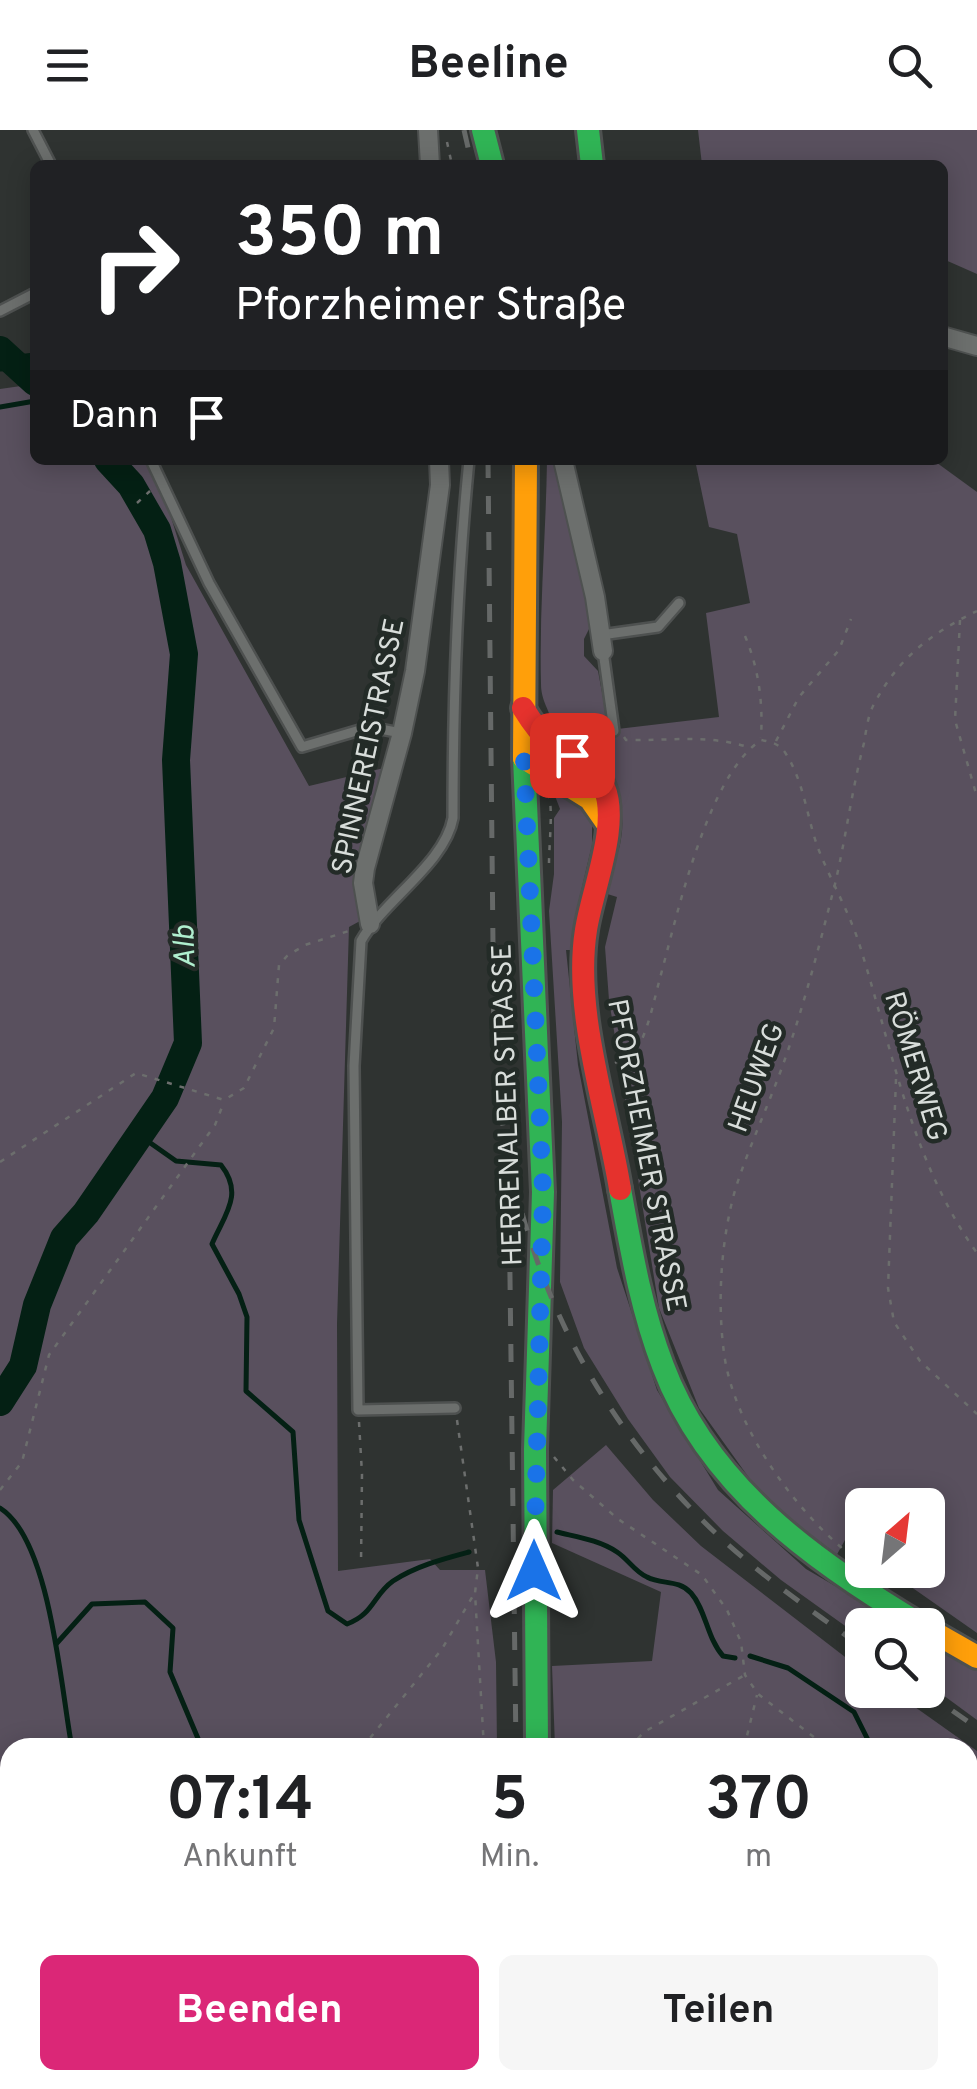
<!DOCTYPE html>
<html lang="de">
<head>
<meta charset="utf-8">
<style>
  :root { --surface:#fff; --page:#f6f6f6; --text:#202124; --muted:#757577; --accent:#db2777 }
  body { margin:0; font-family:Overpass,sans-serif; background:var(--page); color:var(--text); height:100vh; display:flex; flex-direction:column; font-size:38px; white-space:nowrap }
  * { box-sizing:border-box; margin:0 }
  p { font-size:32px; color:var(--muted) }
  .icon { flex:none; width:55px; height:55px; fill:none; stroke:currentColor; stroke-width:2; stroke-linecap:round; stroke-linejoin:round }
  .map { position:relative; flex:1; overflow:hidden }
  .side { position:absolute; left:0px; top:1608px; width:978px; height:352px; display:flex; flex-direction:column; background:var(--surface); border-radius:30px 30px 0 0; box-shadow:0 5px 25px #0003 }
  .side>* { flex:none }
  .banner { position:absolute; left:30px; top:30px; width:918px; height:305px; border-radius:15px; box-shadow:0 5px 25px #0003; background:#202124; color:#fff; overflow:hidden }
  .needle { width:65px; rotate:28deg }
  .buttons { position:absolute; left:845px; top:1358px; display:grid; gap:20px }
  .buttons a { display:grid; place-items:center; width:100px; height:100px; border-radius:15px; background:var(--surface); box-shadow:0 5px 25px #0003; font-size:50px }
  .pin { position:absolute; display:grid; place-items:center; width:85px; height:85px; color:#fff; margin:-42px; border-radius:20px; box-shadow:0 5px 15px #0006 }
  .me { position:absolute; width:110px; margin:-55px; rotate:0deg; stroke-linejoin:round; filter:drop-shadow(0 0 8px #0008) }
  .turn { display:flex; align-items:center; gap:35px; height:210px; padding:0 40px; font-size:45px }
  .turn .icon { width:130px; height:130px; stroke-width:2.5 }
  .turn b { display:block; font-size:70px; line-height:85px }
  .then { display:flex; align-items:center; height:95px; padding:0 40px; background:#0003; gap:20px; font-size:38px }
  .eta { display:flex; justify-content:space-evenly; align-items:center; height:170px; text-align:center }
  .eta b { font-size:60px; font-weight:700; line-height:70px }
  .primary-button { display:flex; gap:20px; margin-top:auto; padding:20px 40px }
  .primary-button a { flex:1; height:115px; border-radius:15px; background:var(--accent); color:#fff; font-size:40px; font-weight:700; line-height:115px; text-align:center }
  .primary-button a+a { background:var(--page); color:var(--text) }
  header { display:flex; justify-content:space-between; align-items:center; height:130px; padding:0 40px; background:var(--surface); font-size:45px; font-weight:700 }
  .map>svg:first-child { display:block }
  .green { fill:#59505e }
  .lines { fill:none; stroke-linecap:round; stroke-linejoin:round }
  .stream { stroke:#042014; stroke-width:5 }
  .canal { stroke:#042014; stroke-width:15 }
  .river { stroke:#042014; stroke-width:28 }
  .lane-casing { stroke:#4e5150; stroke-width:14 }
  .street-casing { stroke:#4e5150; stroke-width:22 }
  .fast-casing { stroke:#4e5150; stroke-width:28 }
  .slow-casing { stroke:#4e5150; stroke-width:28 }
  .jam-casing { stroke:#4e5150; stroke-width:28 }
  .path { stroke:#6c6e6d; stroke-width:2.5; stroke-dasharray:5 8; stroke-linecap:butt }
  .lane { stroke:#6c6f6d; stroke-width:9 }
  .street { stroke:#6c6f6d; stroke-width:18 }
  .fast { stroke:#30b455; stroke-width:22 }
  .slow { stroke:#ff9f0a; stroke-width:22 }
  .jam { stroke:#e5322d; stroke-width:22 }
  .rail { stroke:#666968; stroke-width:5; stroke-dasharray:18 18; stroke-linecap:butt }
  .route { stroke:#1a73e8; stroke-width:18; stroke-dasharray:0 32.4 }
  .labels { text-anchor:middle; stroke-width:9; stroke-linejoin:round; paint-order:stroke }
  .street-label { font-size:28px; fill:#d8ddda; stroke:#232b27 }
  .water-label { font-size:30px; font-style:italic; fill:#b0efcf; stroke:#232b27 }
</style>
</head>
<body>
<header><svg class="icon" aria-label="menu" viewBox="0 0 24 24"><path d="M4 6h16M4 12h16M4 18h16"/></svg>Beeline<svg class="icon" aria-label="search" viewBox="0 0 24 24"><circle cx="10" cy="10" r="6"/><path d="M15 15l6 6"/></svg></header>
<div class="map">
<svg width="977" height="1959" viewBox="0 0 977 1959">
  <rect width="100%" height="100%" fill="#2f3331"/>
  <g class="green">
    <polygon points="698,0 977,0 977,144 943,129 942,35 702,35"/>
    <polygon points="35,254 35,330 144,330 160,352 186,435 309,656 384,638 358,742 360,791 349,797 337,1194 338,1441 430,1429 440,1440 485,1440 496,1532 497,1617 10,1618 10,1950 513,1950 513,1959 0,1959 0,259"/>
    <path d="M547 330H554L593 491 584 509V526L598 541 609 600 719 587 706 483 750 473 737 404 709 397 695 330H933L977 362V1503L887 1440H928V1375H862V1422L845 1410 835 1428 762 1366 699 1278 659 1178 609 870 605 817 617 767 601 762C607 745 619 726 621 709 627 675 613 638 582 619 573 614 562 610 553 605 554 583 541 575 541 554 539 479 546 405 547 330Z"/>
    <polygon points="567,665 578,671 592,694 592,715 577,778 573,820 566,820 578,935 617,1138 657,1260 718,1360 806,1439 902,1495 862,1495 862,1508 781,1450 723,1401 670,1347 628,1289 584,1218 560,1152 562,992 549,781 554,744 554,688 560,679 555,666"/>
    <polygon points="606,1315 653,1370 701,1416 862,1540 862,1560 891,1560 977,1621 977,1959 567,1959 566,1950 968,1950 968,1618 555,1617 552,1536 652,1531 661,1462 552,1413 553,1360"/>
    <polygon points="928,1510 977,1538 977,1590 928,1554"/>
  </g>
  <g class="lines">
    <g class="stream">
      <polyline points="0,277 35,271"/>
      <path d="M139 1005 176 1031 221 1035C244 1064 225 1084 212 1114L239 1164 247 1187 246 1261 293 1302 299 1390 328 1481 347 1494C374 1484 373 1465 393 1451 416 1436 443 1429 469 1422"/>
      <path d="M0 1378C51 1410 61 1561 72 1618"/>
      <path d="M557 1402C577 1407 599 1410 617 1422 628 1429 635 1442 647 1447 662 1455 678 1449 691 1463 706 1480 707 1508 723 1526L735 1528"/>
      <polyline points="57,1513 92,1474 145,1472 173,1498 170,1542 202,1618"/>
      <polyline points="750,1526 788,1538 854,1582 872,1618"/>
      <polyline points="968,1691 977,1696"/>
      <polyline points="456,1959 457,1950"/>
    </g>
    <polyline class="canal" points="0,234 35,230"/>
    <g class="river">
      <polyline points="0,220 35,252"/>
      <polyline points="0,1272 23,1236 37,1175 64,1108 86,1083 165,968 188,913 176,630 184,524 167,433 157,400 131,355 108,330"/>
    </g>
    <g class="lane-casing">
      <g id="lane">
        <polyline points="33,0 51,35"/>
        <polyline points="0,181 35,163"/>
        <polyline points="151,330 209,453 302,617 370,597 401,603"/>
        <polyline points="601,505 658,497 679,473"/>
        <polyline points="603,521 614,601"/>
        <path d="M455 1278 358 1280 354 936 361 811C384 770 445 733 453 688 453 568 457 450 469 330"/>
      </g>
    </g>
    <g class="street-casing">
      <g id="street">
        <polyline points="428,0 430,35"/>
        <polyline points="942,206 977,216"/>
        <polyline points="563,330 595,467 603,521"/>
        <polyline points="370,794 363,753 365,738 402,603 415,541 440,355 439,330"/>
      </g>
    </g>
    <g class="fast-casing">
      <g id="fast">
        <polyline points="483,0 492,35"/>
        <polyline points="588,0 592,35"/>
        <polyline points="524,628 543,1062 535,1319 537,1618"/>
        <path d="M620 1059C631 1119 641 1179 663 1236 708 1356 815 1432 921 1495"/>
        <polyline points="542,1950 542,1959"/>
      </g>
    </g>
    <g class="slow-casing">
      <g id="slow">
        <polyline points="524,628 590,669 606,692"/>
        <polyline points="524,628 526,330"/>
        <polyline points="928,1499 977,1527"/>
      </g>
    </g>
    <g class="jam-casing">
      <path id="jam" d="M523 578C531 591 540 604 552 614 569 628 596 634 604 657 620 695 592 760 586 800 573 880 607 979 620 1059"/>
    </g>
    <g class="path">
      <polyline points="447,12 452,35"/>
      <polyline points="137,373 150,361"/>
      <polyline points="960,490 955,590 977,667"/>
      <path d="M745 506C759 539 763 573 761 608"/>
      <path d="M624 607 626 610C669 611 707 604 748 617"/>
      <polyline points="776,611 799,567 839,520 851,489"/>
      <path d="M549 733C549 716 553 680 549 667"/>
      <path d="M615 933C621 930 631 926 635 921 647 907 655 866 660 848 677 786 707 646 761 610 772 612 780 614 786 624 804 652 807 688 818 718 830 749 847 778 858 810 892 916 910 1030 977 1123"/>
      <polyline points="896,949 888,1158 894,1192 920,1231 977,1284"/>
      <polyline points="0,1032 136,943 224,970 244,958 274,898 279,835 287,826 305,815 355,799"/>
      <polyline points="457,1290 478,1438 475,1463 484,1618"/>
      <polyline points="359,1292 362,1344 361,1434"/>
      <polyline points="554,1327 573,1350 618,1389 702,1445 727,1480 741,1512 745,1545 758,1564 828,1618"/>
      <polyline points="0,1360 22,1332 49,1225 215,995 224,972"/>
      <path d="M862 1434C801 1390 734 1300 724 1223 717 1171 721 1108 736 1057 750 1014 770 972 785 929 805 872 820 813 835 754 846 707 852 659 864 613 866 601 868 586 873 576 898 528 930 504 977 481"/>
      <polyline points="362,1618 442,1519 474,1464"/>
      <polyline points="629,1618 644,1602 743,1546"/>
      <polyline points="744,1618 757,1565"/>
      <polyline points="968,1737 977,1742"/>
      <polyline points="600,1950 600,1959"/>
      <polyline points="683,1950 685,1959"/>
      <polyline points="739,1950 740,1959"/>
      <polyline points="257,1959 259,1950"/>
    </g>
    <use href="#lane" class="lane"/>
    <use href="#street" class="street"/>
    <use href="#fast" class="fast"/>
    <use href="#slow" class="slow"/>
    <use href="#jam" class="jam"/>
    <g class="rail">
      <polyline points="464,0 472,35"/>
      <path d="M488 330 494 912C506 1108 578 1276 724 1411 767 1450 815 1483 862 1517"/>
      <polyline points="509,1070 516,1618"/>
      <polyline points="923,1560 977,1598"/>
      <polyline points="519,1959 519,1950"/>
    </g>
  </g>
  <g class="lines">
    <polyline class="route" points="534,1441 543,1062 524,628 556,618 572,625"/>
  </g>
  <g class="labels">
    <g class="street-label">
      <text transform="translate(367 616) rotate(-78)" y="10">SPINNEREISTRASSE</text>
      <text transform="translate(917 936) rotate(73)" y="10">RÖMERWEG</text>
      <text transform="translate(755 947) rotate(-70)" y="10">HEUWEG</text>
      <text transform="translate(506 975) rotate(-92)" y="10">HERRENALBER STRASSE</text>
      <text transform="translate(648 1025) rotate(79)" y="10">PFORZHEIMER STRASSE</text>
    </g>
    <g class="water-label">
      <text transform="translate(184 817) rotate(-92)" y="10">Alb</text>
    </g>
  </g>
</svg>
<div class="buttons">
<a><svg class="needle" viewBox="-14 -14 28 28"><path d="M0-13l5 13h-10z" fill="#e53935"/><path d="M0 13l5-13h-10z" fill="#757577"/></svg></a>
<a><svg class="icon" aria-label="search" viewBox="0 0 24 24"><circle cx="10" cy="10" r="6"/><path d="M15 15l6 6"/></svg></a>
</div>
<div class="pin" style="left:572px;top:625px;background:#d93025"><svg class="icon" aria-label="arrive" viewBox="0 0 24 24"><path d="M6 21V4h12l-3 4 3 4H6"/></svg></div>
<svg class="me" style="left:534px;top:1441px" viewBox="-20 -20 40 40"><path d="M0-17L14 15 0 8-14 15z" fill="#1a73e8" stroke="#fff" stroke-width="4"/></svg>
<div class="banner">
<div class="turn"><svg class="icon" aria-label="right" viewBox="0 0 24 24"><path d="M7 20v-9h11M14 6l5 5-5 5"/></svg><div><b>350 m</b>Pforzheimer Straße</div></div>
<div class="then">Dann<svg class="icon" aria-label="arrive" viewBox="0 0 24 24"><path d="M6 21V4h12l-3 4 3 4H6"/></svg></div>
</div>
<section class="side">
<div class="eta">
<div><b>07:14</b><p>Ankunft</p></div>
<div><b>5</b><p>Min.</p></div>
<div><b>370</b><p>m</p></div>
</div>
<div class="primary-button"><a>Beenden</a><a>Teilen</a></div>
</section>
</div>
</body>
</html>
